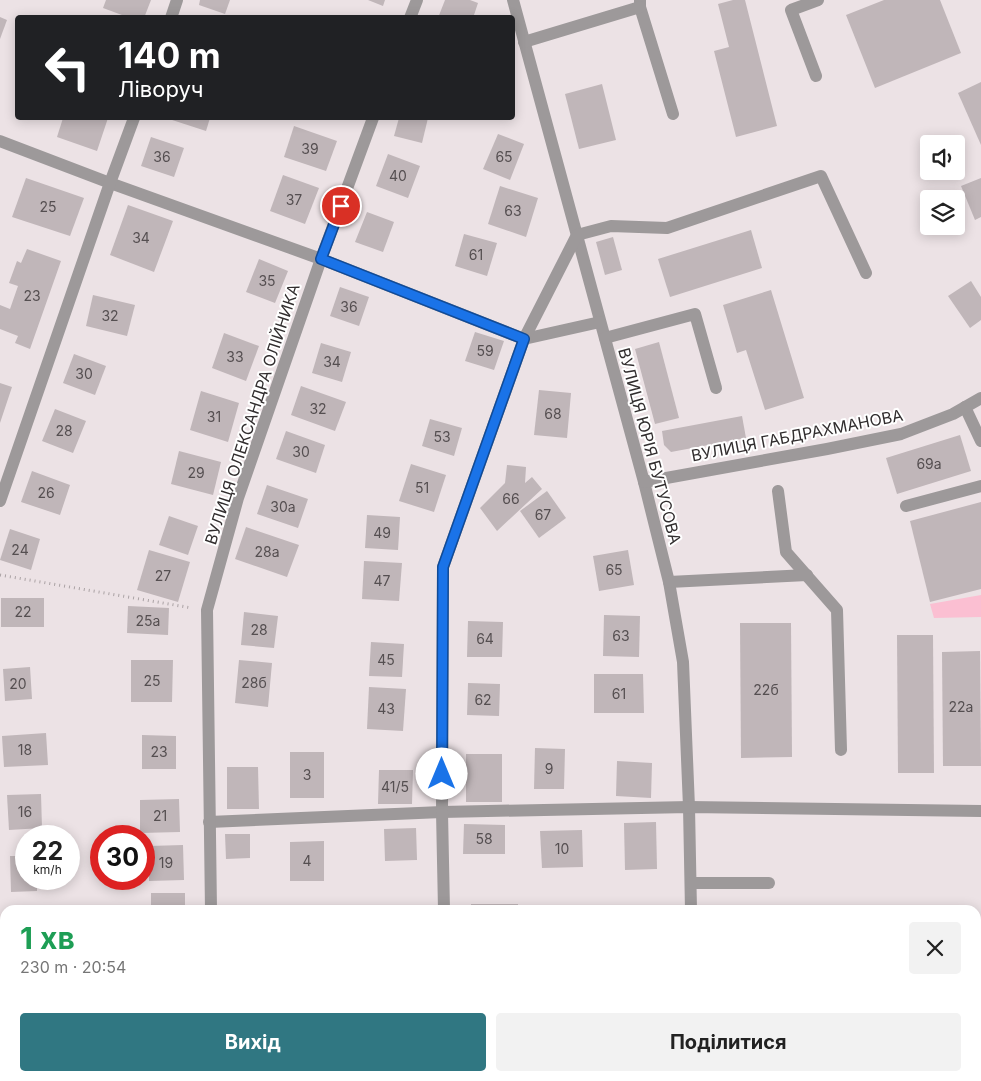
<!DOCTYPE html>
<html lang="uk">
<head>
<meta charset="utf-8">
<style>
  :root { --surface:#fff; --page:#f2f2f2; --text:#222; --muted:#767676; --accent:#307782 }
  body { margin:0; font-family:Inter,sans-serif; background:var(--page); color:var(--text); height:100vh; display:flex; flex-direction:column; font-size:19px; white-space:nowrap }
  * { box-sizing:border-box; margin:0 }
  p { font-size:16px; color:var(--muted) }
  .icon { flex:none; width:28px; height:28px; fill:none; stroke:currentColor; stroke-width:2; stroke-linecap:round; stroke-linejoin:round }
  .map { position:relative; flex:1; overflow:hidden }
  .sheet { position:absolute; left:0px; top:905px; width:981px; height:176px; display:flex; flex-direction:column; background:var(--surface); border-radius:15px 15px 0 0; box-shadow:0 2px 12px #0003 }
  .sheet>* { flex:none }
  .guide { position:absolute; left:15px; top:15px; width:500px; height:105px; border-radius:5px; box-shadow:0 2px 12px #0003; background:#202124; color:#fff; overflow:hidden }
  .fabs { position:absolute; left:920px; top:135px; display:grid; gap:10px }
  .fabs a { display:grid; place-items:center; width:45px; height:45px; border-radius:5px; background:var(--surface); box-shadow:0 2px 12px #0003; font-size:25px }
  .speed { position:absolute; left:15px; top:825px; display:flex; gap:10px; font-size:25px; font-weight:700; text-align:center }
  .speed>* { display:grid; place-content:center; width:65px; height:65px; border-radius:50%; background:var(--surface); box-shadow:0 2px 12px #0003; line-height:1 }
  .speed small { font-size:12px; font-weight:400 }
  .speed .limit { border:8px solid #d22; background:#fff; color:#111 }
  .pin { position:absolute; display:grid; place-items:center; width:42px; height:42px; color:#fff; margin:-21px; border:2px solid #fff; border-radius:50%; box-shadow:0 1px 5px #0007 }
  .me { position:absolute; width:55px; margin:-28px; rotate:0deg; stroke-linejoin:round; filter:drop-shadow(0 0 4px #0008) }
  .turn { display:flex; align-items:center; gap:18px; height:105px; padding:0 20px; font-size:22px }
  .turn .icon { width:65px; height:65px; stroke-width:2.5 }
  .turn b { display:block; font-size:35px; line-height:42px }
  .round { display:grid; place-items:center; flex:none; width:52px; height:52px; border-radius:5px; background:var(--page) }
  .headline { display:flex; align-items:center; justify-content:space-between; height:85px; padding:0 20px }
  h1 { font-size:30px; font-weight:700; line-height:38px; color:#1e9e55 }
  .primary-button { display:flex; gap:10px; margin-top:auto; padding:10px 20px }
  .primary-button a { flex:1; height:58px; border-radius:5px; background:var(--accent); color:#fff; font-size:20px; font-weight:700; line-height:58px; text-align:center }
  .primary-button a+a { background:var(--page); color:var(--text) }
  .map>svg:first-child { display:block }
  .green { fill:#fbbfd2 }
  .building { fill:#c0b6b9 }
  .lines { fill:none; stroke-linecap:round; stroke-linejoin:round }
  .path { stroke:#aaa2a4; stroke-width:3; stroke-dasharray:1 4; stroke-linecap:butt }
  .minor { stroke:#9d999a; stroke-width:12 }
  .route-casing { stroke:#114b97; stroke-width:12 }
  .route { stroke:#1a73e8; stroke-width:9 }
  .labels { text-anchor:middle; stroke-width:4; stroke-linejoin:round; paint-order:stroke }
  .number-label { font-size:14px; fill:#554f51 }
  .street-label { font-size:16px; fill:#312d2e; stroke:#fff }
</style>
</head>
<body>
<div class="map">
<svg width="981" height="1081" viewBox="0 0 981 1081">
  <rect width="100%" height="100%" fill="#ece2e5"/>
  <polygon class="green" points="981,595 981,617 934,618 930,604"/>
  <g class="building">
    <polygon points="106,0 151,0 144,18 130,18 103,8"/>
    <polygon points="200,0 230,0 225,14 199,5"/>
    <polygon points="368,0 385,0 383,6"/>
    <polygon points="445,0 470,0 478,3 473,18 438,18"/>
    <polygon points="733,0 745,0 777,126 736,137 714,51 729,47 718,4"/>
    <polygon points="884,0 940,0 961,53 875,88 846,15"/>
    <polygon points="0,17 7,20 0,39"/>
    <polygon points="981,82 981,145 958,93"/>
    <polygon points="602,84 616,140 579,149 565,94"/>
    <polygon points="63,118 108,118 97,151 57,137"/>
    <polygon points="166,118 210,118 206,131"/>
    <polygon points="399,118 428,118 422,143 394,136"/>
    <polygon points="294,126 337,141 326,171 284,157"/>
    <polygon points="498,134 524,144 510,180 483,169"/>
    <polygon points="151,137 184,148 174,177 141,166"/>
    <polygon points="388,154 420,166 408,198 376,186"/>
    <polygon points="283,175 319,188 305,224 270,211"/>
    <polygon points="26,178 84,198 70,236 12,217"/>
    <polygon points="981,178 981,217 975,220 961,186"/>
    <polygon points="500,186 538,198 526,237 488,224"/>
    <polygon points="128,205 173,221 154,272 110,255"/>
    <polygon points="367,212 394,222 383,252 355,242"/>
    <polygon points="751,230 762,268 670,297 658,259"/>
    <polygon points="464,234 497,243 487,276 455,266"/>
    <polygon points="613,237 622,270 605,275 596,242"/>
    <polygon points="27,249 61,261 30,349 15,343 18,336 0,329 0,305 10,309 18,286 9,283 17,261 21,263"/>
    <polygon points="259,259 288,271 275,303 246,292"/>
    <polygon points="971,281 981,297 981,320 970,328 948,296"/>
    <polygon points="340,287 369,297 359,326 330,316"/>
    <polygon points="771,290 804,398 765,410 746,350 737,353 723,305"/>
    <polygon points="93,295 135,305 127,336 86,326"/>
    <polygon points="475,332 504,341 494,370 465,361"/>
    <polygon points="224,333 259,346 246,381 212,368"/>
    <polygon points="659,342 679,418 655,424 635,349"/>
    <polygon points="321,343 351,352 342,382 312,373"/>
    <polygon points="74,354 106,366 95,395 63,383"/>
    <polygon points="0,383 12,387 0,423"/>
    <polygon points="301,386 346,402 335,431 291,415"/>
    <polygon points="539,390 571,393 567,438 534,435"/>
    <polygon points="201,391 239,403 228,442 190,430"/>
    <polygon points="55,409 86,421 73,453 42,441"/>
    <polygon points="742,416 746,438 671,452 664,445 662,431"/>
    <polygon points="430,419 462,428 454,456 422,446"/>
    <polygon points="286,431 325,445 316,473 276,459"/>
    <polygon points="960,435 971,471 897,494 886,458"/>
    <polygon points="179,451 221,462 213,495 171,484"/>
    <polygon points="411,464 446,475 434,512 399,501"/>
    <polygon points="507,465 526,467 525,483 532,477 542,489 497,531 480,508 505,483"/>
    <polygon points="32,471 70,485 60,515 21,502"/>
    <polygon points="267,485 308,499 298,528 257,514"/>
    <polygon points="547,491 566,518 539,538 520,511"/>
    <polygon points="981,502 981,589 930,602 910,521"/>
    <polygon points="367,515 400,517 398,550 365,548"/>
    <polygon points="169,516 198,526 188,555 159,545"/>
    <polygon points="246,527 299,545 287,577 235,559"/>
    <polygon points="10,529 40,539 31,570 0,560"/>
    <polygon points="149,550 190,562 178,602 137,590"/>
    <polygon points="628,550 634,585 599,591 593,556"/>
    <polygon points="364,561 402,563 399,601 362,599"/>
    <rect x="1" y="598" width="43" height="29"/>
    <polygon points="128,606 169,608 168,635 127,633"/>
    <polygon points="244,612 278,616 274,648 241,645"/>
    <polygon points="604,615 640,616 639,657 603,656"/>
    <polygon points="468,621 503,622 502,657 467,657"/>
    <polygon points="740,623 791,623 792,757 741,758"/>
    <polygon points="897,635 933,635 934,773 898,773"/>
    <polygon points="371,642 404,644 402,677 369,676"/>
    <polygon points="980,651 981,766 943,766 942,652"/>
    <polygon points="131,660 173,660 172,702 131,702"/>
    <polygon points="239,660 272,663 268,707 235,703"/>
    <polygon points="30,667 32,699 5,701 3,669"/>
    <polygon points="594,674 643,674 644,713 594,713"/>
    <polygon points="468,683 500,684 499,716 467,715"/>
    <polygon points="369,687 406,689 403,731 367,729"/>
    <polygon points="46,733 48,765 4,767 2,736"/>
    <polygon points="142,735 176,736 176,769 142,769"/>
    <polygon points="535,748 565,749 564,789 534,789"/>
    <rect x="290" y="752" width="34" height="46"/>
    <rect x="466" y="754" width="36" height="48"/>
    <polygon points="617,761 652,763 651,798 616,796"/>
    <polygon points="227,767 258,767 259,809 227,809"/>
    <polygon points="379,770 413,770 412,804 378,804"/>
    <polygon points="41,794 42,828 9,830 7,795"/>
    <polygon points="179,799 180,832 140,833 140,800"/>
    <polygon points="656,822 657,869 625,870 624,823"/>
    <polygon points="464,824 505,825 505,854 463,854"/>
    <polygon points="416,828 417,860 385,861 384,829"/>
    <polygon points="582,830 583,867 542,868 540,831"/>
    <polygon points="225,834 250,834 250,858 226,859"/>
    <polygon points="324,841 324,881 290,881 290,842"/>
    <polygon points="183,845 184,880 149,881 149,846"/>
    <polygon points="10,856 26,856 26,879 37,879 37,891 11,892"/>
    <rect x="151" y="893" width="34" height="17"/>
    <rect x="471" y="904" width="47" height="6"/>
    <polygon points="50,1076 76,1076 76,1081 49,1081"/>
    <rect x="147" y="1076" width="39" height="5"/>
    <rect x="240" y="1076" width="31" height="5"/>
    <polygon points="377,1076 411,1076 411,1081 376,1081"/>
    <rect x="622" y="1076" width="26" height="5"/>
  </g>
  <g class="lines">
    <polyline class="path" points="0,575 192,608"/>
    <g class="minor">
      <polyline points="513,0 644,482 669,582 683,662 689,807 691,910"/>
      <polyline points="640,0 640,7 673,114"/>
      <polyline points="171,18 177,0"/>
      <polyline points="410,18 417,0"/>
      <polyline points="524,42 640,7"/>
      <polyline points="816,76 791,10 818,0"/>
      <polyline points="0,141 110,183 321,259 524,339 600,322"/>
      <polyline points="605,338 695,314 716,388"/>
      <polyline points="965,407 981,441"/>
      <polyline points="644,482 827,449 901,434 953,414 981,398"/>
      <polyline points="778,491 786,552 837,610 841,750"/>
      <polyline points="0,501 110,183 134,118"/>
      <polyline points="906,506 981,486"/>
      <polyline points="669,582 807,575"/>
      <polyline points="209,822 442,812 689,807 981,811"/>
      <polyline points="691,883 769,883"/>
      <polyline points="211,910 207,610 238,498 321,259 373,118"/>
      <polyline points="444,910 442,812 443,567 524,339 577,235 611,226 667,228 821,176 866,273"/>
      <polyline points="215,1076 215,1081"/>
      <polyline points="448,1076 449,1081"/>
      <polyline points="694,1076 694,1081"/>
    </g>
  </g>
  <g class="lines">
    <g class="route-casing">
      <polyline id="route" points="341,206 321,259 524,339 443,567 442,774"/>
    </g>
    <use href="#route" class="route"/>
  </g>
  <g class="labels">
    <g class="number-label">
      <text x="310" y="154">39</text>
      <text x="162" y="162">36</text>
      <text x="504" y="162">65</text>
      <text x="398" y="181">40</text>
      <text x="294" y="205">37</text>
      <text x="48" y="212">25</text>
      <text x="513" y="216">63</text>
      <text x="141" y="243">34</text>
      <text x="476" y="260">61</text>
      <text x="267" y="286">35</text>
      <text x="32" y="301">23</text>
      <text x="349" y="312">36</text>
      <text x="110" y="321">32</text>
      <text x="485" y="356">59</text>
      <text x="235" y="362">33</text>
      <text x="332" y="367">34</text>
      <text x="84" y="379">30</text>
      <text x="318" y="414">32</text>
      <text x="553" y="419">68</text>
      <text x="214" y="422">31</text>
      <text x="64" y="436">28</text>
      <text x="442" y="442">53</text>
      <text x="301" y="457">30</text>
      <text x="929" y="469">69а</text>
      <text x="196" y="478">29</text>
      <text x="422" y="493">51</text>
      <text x="46" y="498">26</text>
      <text x="511" y="504">66</text>
      <text x="283" y="512">30а</text>
      <text x="543" y="520">67</text>
      <text x="382" y="538">49</text>
      <text x="20" y="555">24</text>
      <text x="267" y="557">28а</text>
      <text x="614" y="575">65</text>
      <text x="163" y="581">27</text>
      <text x="382" y="586">47</text>
      <text x="23" y="617">22</text>
      <text x="148" y="626">25а</text>
      <text x="259" y="635">28</text>
      <text x="621" y="641">63</text>
      <text x="485" y="644">64</text>
      <text x="386" y="665">45</text>
      <text x="152" y="686">25</text>
      <text x="254" y="688">28б</text>
      <text x="18" y="689">20</text>
      <text x="766" y="695">22б</text>
      <text x="619" y="699">61</text>
      <text x="483" y="705">62</text>
      <text x="961" y="712">22а</text>
      <text x="386" y="714">43</text>
      <text x="25" y="755">18</text>
      <text x="159" y="757">23</text>
      <text x="549" y="774">9</text>
      <text x="307" y="780">3</text>
      <text x="395" y="792">41/5</text>
      <text x="25" y="817">16</text>
      <text x="160" y="821">21</text>
      <text x="484" y="844">58</text>
      <text x="562" y="854">10</text>
      <text x="307" y="866">4</text>
      <text x="166" y="868">19</text>
    </g>
    <g class="street-label">
      <text transform="translate(252 414) rotate(-72)" y="6">ВУЛИЦЯ ОЛЕКСАНДРА ОЛІЙНИКА</text>
      <text transform="translate(797 435) rotate(-11)" y="6">ВУЛИЦЯ ГАБДРАХМАНОВА</text>
      <text transform="translate(650 446) rotate(75)" y="6">ВУЛИЦЯ ЮРІЯ БУТУСОВА</text>
    </g>
  </g>
</svg>
<div class="fabs">
<a><svg class="icon" aria-label="sound" viewBox="0 0 24 24"><path d="M4 9h4l5-4v14l-5-4H4zM17 9q2 3 0 6"/></svg></a>
<a><svg class="icon" aria-label="layers" viewBox="0 0 24 24"><path d="M12 4l9 5-9 5-9-5zM3 14l9 5 9-5"/></svg></a>
</div>
<div class="speed"><div>22<small>km/h</small></div><div class="limit">30</div></div>
<div class="pin" style="left:341px;top:206px;background:#d93025"><svg class="icon" aria-label="arrive" viewBox="0 0 24 24"><path d="M6 21V4h12l-3 4 3 4H6"/></svg></div>
<svg class="me" style="left:442px;top:774px" viewBox="-20 -20 40 40"><circle r="19" fill="#fff"/><path d="M0-13L10 11 0 6-10 11z" fill="#1a73e8"/></svg>
<div class="guide">
<div class="turn"><svg class="icon" aria-label="left" viewBox="0 0 24 24"><path d="M17 20v-9H6M10 6l-5 5 5 5"/></svg><div><b>140 m</b>Ліворуч</div></div>
</div>
<section class="sheet">
<div class="headline"><div><h1>1 хв</h1><p>230 m · 20:54</p></div><a class="round"><svg class="icon" aria-label="close" viewBox="0 0 24 24"><path d="M6 6l12 12M18 6L6 18"/></svg></a></div>
<div class="primary-button"><a>Вихід</a><a>Поділитися</a></div>
</section>
</div>
</body>
</html>
